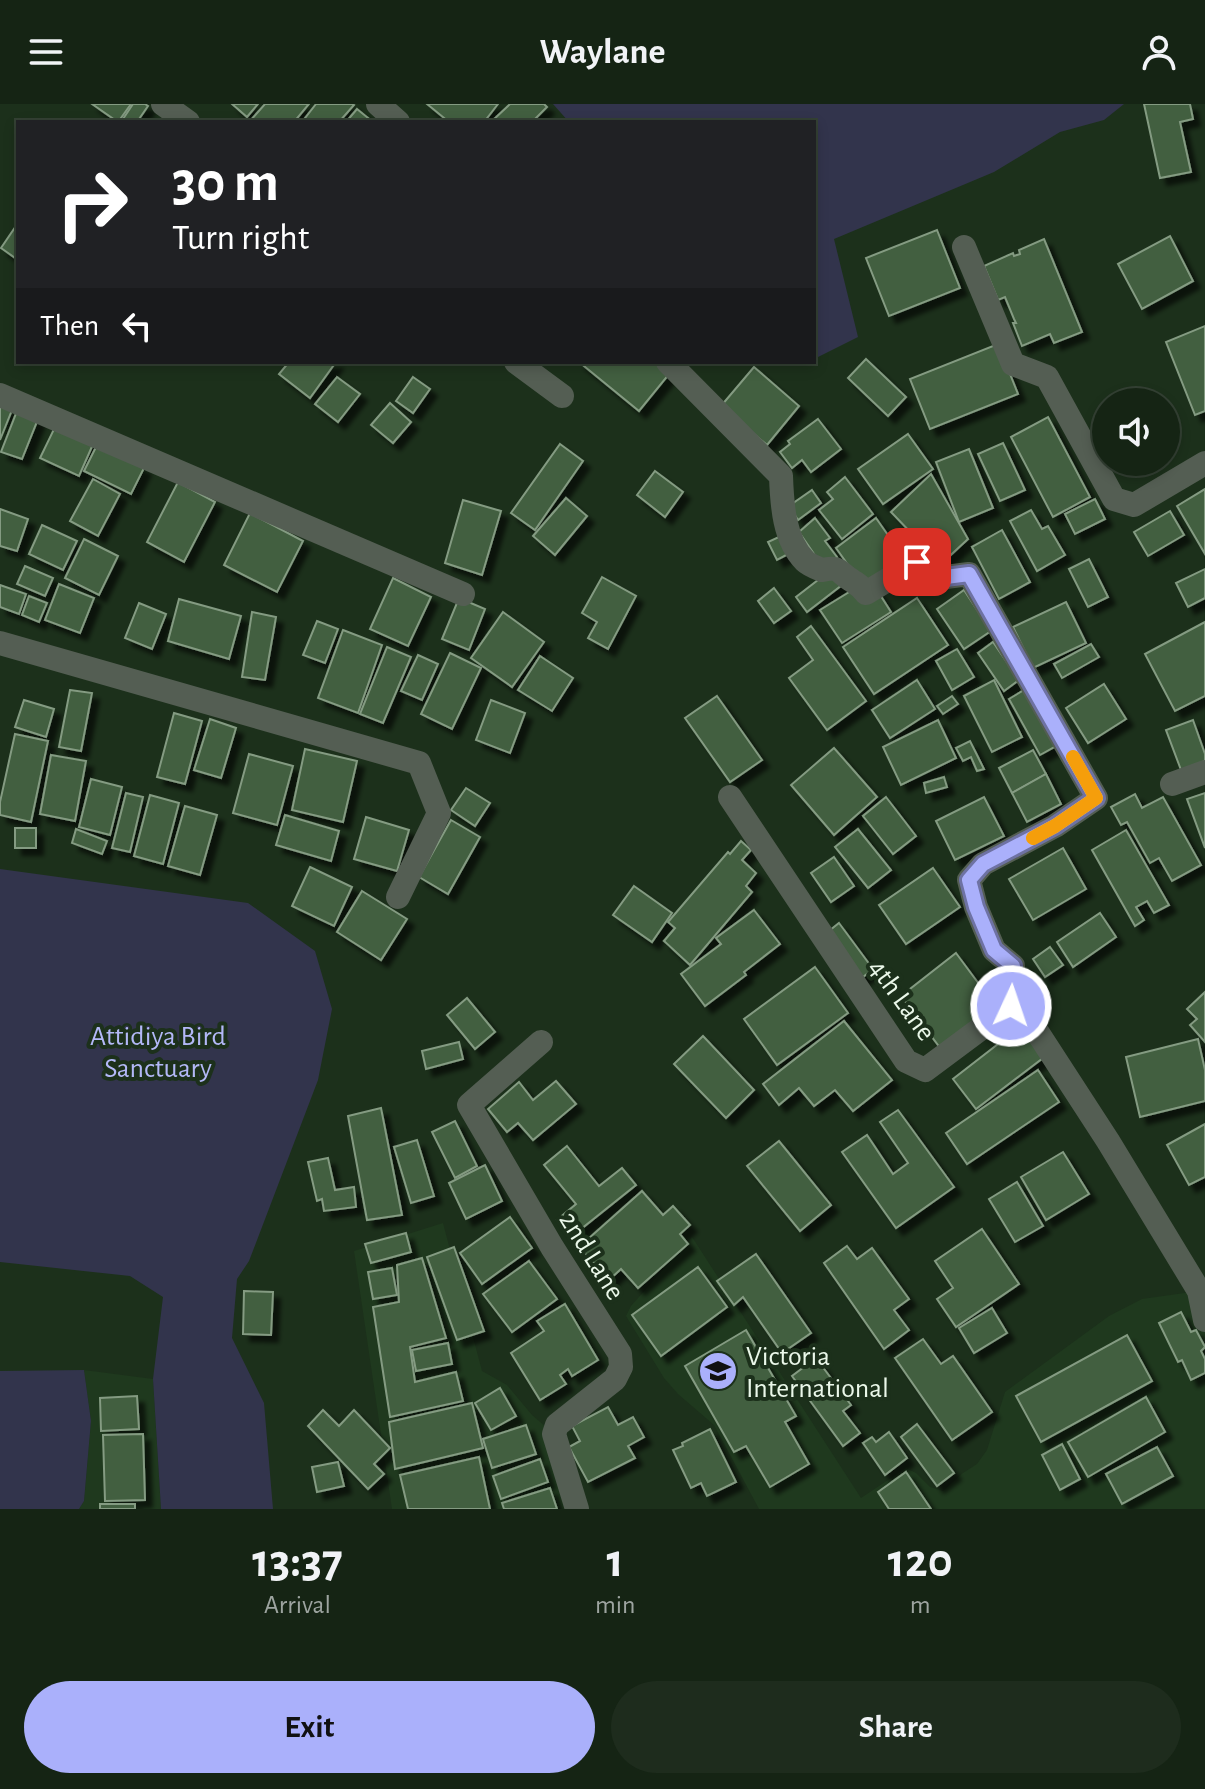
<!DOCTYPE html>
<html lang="en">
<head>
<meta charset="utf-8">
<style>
  :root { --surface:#152414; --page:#1e2c1d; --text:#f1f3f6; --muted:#9da4a0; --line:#344134; --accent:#aab0fb }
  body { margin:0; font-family:"Alegreya Sans",sans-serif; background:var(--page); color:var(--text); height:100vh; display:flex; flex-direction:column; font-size:30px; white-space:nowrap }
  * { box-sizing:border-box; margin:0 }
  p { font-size:26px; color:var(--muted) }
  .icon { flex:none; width:44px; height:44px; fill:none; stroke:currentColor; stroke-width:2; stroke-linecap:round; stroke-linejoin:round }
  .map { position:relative; height:1405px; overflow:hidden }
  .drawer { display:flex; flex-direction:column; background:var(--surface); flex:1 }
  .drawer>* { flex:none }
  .guide { position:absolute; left:16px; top:16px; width:800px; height:244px; border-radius:0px; box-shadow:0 4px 12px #0003,0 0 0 2px var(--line); background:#202124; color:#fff; overflow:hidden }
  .tools { position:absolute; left:1092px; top:284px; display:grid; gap:16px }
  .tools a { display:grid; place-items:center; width:88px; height:88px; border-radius:50%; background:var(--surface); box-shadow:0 4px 12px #0003,0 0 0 2px var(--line); font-size:40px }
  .pin { position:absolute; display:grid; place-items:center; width:68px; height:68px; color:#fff; margin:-34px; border-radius:16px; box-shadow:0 4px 12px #0006 }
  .me { position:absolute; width:88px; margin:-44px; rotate:3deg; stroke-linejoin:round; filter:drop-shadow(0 0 6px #0008) }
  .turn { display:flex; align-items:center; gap:28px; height:168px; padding:0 24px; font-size:36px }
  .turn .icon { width:104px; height:104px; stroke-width:2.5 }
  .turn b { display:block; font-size:56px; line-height:68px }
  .then { display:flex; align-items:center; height:76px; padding:0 24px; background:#0003; gap:16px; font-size:30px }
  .eta { display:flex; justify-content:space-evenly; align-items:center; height:136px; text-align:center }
  .eta b { font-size:48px; font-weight:600; line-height:56px }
  .button { display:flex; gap:16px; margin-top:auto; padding:16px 24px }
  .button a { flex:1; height:92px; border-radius:48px; background:var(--accent); color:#111; font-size:32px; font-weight:600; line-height:92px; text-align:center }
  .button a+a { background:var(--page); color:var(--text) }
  header { display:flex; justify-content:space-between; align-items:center; height:104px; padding:0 24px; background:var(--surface); font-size:36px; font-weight:600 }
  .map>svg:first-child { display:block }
  .built { fill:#1f391e }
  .green { fill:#32344c }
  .building { fill:#425e3f; stroke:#849b82; stroke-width:2; filter:url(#shadow) }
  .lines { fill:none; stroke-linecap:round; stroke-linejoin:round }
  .minor { stroke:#545e53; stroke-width:24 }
  .route-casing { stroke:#6e72a3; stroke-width:20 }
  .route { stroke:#aab0fb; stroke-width:14 }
  .slow { stroke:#f59e0b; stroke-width:14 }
  .labels { text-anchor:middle; stroke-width:8; stroke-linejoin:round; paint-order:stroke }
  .street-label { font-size:28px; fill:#ebf8ea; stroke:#1c301b }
  .park-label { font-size:28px; fill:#b3b8f7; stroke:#1c301b }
  .poi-label { font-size:28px; fill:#ebf8ea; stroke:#1c301b; text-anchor:start }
</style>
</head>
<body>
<header><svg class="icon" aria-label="menu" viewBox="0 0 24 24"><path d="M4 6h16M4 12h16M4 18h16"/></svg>Waylane<svg class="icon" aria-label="person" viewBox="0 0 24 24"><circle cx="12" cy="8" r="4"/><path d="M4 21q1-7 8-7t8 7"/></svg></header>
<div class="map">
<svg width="1205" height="1405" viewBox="0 0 1205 1405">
  <defs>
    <filter id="shadow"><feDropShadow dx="7" dy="7" stdDeviation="2" flood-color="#0009"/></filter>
  </defs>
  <rect width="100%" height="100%" fill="#1c301b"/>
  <g class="built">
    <polygon points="443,1119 482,1267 507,1281 532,1311 554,1330 577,1405 392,1405 354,1147"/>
    <polygon points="692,1133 861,1394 906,1364 916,1369 930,1383 943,1387 963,1369 977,1360 987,1346 1005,1288 1109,1212 1142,1195 1199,1187 1205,1202 1205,1405 759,1405 714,1321 678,1290 664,1274 626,1212 631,1202"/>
    <polygon points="84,1266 153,1275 161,1405 79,1405 84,1397 91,1317"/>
  </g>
  <g class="green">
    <polygon points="553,0 1124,0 1104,16 1060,28 994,68 834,135 858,233 814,255 814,18 569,18"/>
    <polygon points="0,765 248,799 315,847 332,905 318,976 249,1157 237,1175 232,1234 264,1299 273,1405 161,1405 153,1275 163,1193 130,1172 0,1158"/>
    <polygon points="84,1266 91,1317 84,1397 79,1405 0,1405 0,1267"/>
  </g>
  <g class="building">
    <polygon points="92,0 131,0 118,18"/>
    <polygon points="133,0 145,0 148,2 137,18 121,18"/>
    <polygon points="232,0 258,0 247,13"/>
    <polygon points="265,0 309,0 294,18 252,18 250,17"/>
    <polygon points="316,0 352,0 354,1 339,18 302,18"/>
    <polygon points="427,0 498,0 484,18 449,18"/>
    <polygon points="510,0 544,0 547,3 532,18 491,18"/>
    <polygon points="1144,0 1190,0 1193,15 1180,18 1191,68 1160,74"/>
    <polygon points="357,5 373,18 346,18"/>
    <polygon points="18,119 18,156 1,144"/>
    <polygon points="937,126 960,184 889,212 866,154"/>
    <polygon points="1170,132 1193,177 1142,205 1118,160"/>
    <polygon points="1044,135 1082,228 1054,239 1050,230 1022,242 1013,219 1016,219 1014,215 1005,193 998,196 984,162 1013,149 1014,152 1020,150 1019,146"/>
    <polygon points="1205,222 1205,307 1195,311 1166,238"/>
    <polygon points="998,240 1018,290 930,325 910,275"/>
    <polygon points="866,255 906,293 888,312 848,274"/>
    <polygon points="289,258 336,258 310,294 279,270"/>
    <polygon points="579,258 657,258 670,269 639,307"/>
    <polygon points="754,263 799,302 767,341 721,302"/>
    <polygon points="337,273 360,290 338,318 315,300"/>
    <polygon points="413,273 430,285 413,309 396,297"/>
    <polygon points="390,299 411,318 393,339 371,321"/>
    <polygon points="0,301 12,306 0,336"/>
    <polygon points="17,307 38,315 22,355 1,348"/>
    <polygon points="1048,313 1090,393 1053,413 1011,333"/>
    <polygon points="818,315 841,345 811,368 802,356 792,364 780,348 790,340 788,337"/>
    <polygon points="56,321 94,338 79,372 40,354"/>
    <polygon points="908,330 933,365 883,400 858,365"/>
    <polygon points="1003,339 1025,386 1000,397 978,350"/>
    <polygon points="560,340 583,357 535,426 511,409"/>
    <polygon points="97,341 144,364 131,390 84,367"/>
    <polygon points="969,345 993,404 959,418 936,358"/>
    <polygon points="655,367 683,388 665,413 637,391"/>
    <polygon points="931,370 968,435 941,460 891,408"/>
    <polygon points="845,373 873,410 842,435 819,406 833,395 827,388"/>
    <polygon points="93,375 120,390 98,432 70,417"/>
    <polygon points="178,378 215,398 184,458 147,438"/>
    <polygon points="1205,385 1205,450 1177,402"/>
    <polygon points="812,386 821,399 798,416 789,402"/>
    <polygon points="566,394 587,412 555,451 533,432"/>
    <polygon points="1095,395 1105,415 1075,430 1065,410"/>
    <polygon points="463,396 501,407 482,471 445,459"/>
    <polygon points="0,405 28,415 17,447 0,442"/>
    <polygon points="1031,406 1042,425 1048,422 1065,451 1037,467 1010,417"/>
    <polygon points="1170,407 1184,431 1148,452 1134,428"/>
    <polygon points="250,409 303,437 277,488 224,461"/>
    <polygon points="815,414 830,434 825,437 837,453 823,463 799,428"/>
    <polygon points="876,414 906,457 866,486 836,444"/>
    <polygon points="42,421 77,437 63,466 29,450"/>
    <polygon points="1002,426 1030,478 999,495 972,443"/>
    <polygon points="781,432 790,449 777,456 768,438"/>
    <polygon points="84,435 118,452 99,491 65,474"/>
    <polygon points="1089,455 1108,493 1088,503 1069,465"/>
    <polygon points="25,462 53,474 45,492 17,480"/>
    <polygon points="1205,465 1205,494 1188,503 1176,479"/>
    <polygon points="831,466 842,481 807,508 796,493"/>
    <polygon points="602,473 636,492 608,545 588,534 597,518 582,509"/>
    <polygon points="393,474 431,493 408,542 370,525"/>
    <polygon points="59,480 94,494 80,529 45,516"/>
    <polygon points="0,481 26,490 19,510 0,503"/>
    <polygon points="859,482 877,486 891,508 842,539 820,506"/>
    <polygon points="774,484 791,507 774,519 758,497"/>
    <polygon points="964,486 991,527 964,545 937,505"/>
    <polygon points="29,492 47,499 39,518 22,511"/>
    <polygon points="459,494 485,505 469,546 442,535"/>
    <polygon points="917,494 948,541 874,590 843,543"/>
    <polygon points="179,495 241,512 229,555 168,537"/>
    <polygon points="1066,498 1086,539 1033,564 1013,523"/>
    <polygon points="139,499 166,510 152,545 125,534"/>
    <polygon points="252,508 276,513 265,576 242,573"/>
    <polygon points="503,508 544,538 512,583 471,554"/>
    <polygon points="317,517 338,525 325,559 303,551"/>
    <polygon points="1205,518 1205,592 1175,607 1145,550"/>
    <polygon points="811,522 866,597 827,626 789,574 813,556 797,533"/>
    <polygon points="343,526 382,541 358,609 318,594"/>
    <polygon points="993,538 1019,576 1004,587 978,549"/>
    <polygon points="1091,540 1099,553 1062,574 1054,560"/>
    <polygon points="387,543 411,553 383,619 360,610"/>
    <polygon points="957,545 974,573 952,586 936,557"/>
    <polygon points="450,549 481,564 452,625 421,610"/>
    <polygon points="418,551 438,560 422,596 401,587"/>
    <polygon points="540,552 573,574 552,607 518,586"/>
    <polygon points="917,576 935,605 890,634 872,606"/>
    <polygon points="994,576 1022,633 992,648 964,592"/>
    <polygon points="1104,580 1126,615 1088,639 1066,604"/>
    <polygon points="70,586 92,589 81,647 59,643"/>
    <polygon points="1024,586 1056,642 1040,651 1009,595"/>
    <polygon points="717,592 762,656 730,678 685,614"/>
    <polygon points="952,592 958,600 943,610 937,602"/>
    <polygon points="24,596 54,605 46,633 15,623"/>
    <polygon points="491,596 525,609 510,649 476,636"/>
    <polygon points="174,609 202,617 185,680 157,673"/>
    <polygon points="210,615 236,624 221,674 194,666"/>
    <polygon points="938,616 956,654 901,681 883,643"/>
    <polygon points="1193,616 1205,650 1205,657 1181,666 1166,626"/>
    <polygon points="15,630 48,637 31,718 0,711 0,698"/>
    <polygon points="970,637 984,665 977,667 971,653 963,657 956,644"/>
    <polygon points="834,644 877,693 834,731 791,681"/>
    <polygon points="305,645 357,657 343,718 292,706"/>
    <polygon points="1033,646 1046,670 1012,689 999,664"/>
    <polygon points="249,650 293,662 277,721 233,709"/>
    <polygon points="51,651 86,657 75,717 40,710"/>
    <polygon points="1046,670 1061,700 1027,718 1012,689"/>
    <polygon points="944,673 947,683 926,689 924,679"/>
    <polygon points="91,675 122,683 110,731 79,723"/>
    <polygon points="466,684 490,699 475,722 451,706"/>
    <polygon points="126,689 143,693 130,748 112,744"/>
    <polygon points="1205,689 1205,744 1187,695"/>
    <polygon points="1135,690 1142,704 1163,693 1201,761 1172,777 1159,754 1150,759 1127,718 1121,721 1111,703"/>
    <polygon points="150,691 179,699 163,760 134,752"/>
    <polygon points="886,693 916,732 893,750 863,712"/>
    <polygon points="984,693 1004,732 955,756 936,717"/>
    <polygon points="185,702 217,711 200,771 168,762"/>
    <polygon points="285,711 339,727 331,757 276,741"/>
    <polygon points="366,713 409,726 397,767 354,755"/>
    <polygon points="451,716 480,733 448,790 419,773"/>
    <rect x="15" y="724" width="21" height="20"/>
    <polygon points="76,725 107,737 102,750 72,739"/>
    <polygon points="858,725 891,766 868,784 835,743"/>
    <polygon points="1126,726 1169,801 1154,809 1147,797 1136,803 1144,816 1135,822 1092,746"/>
    <polygon points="741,737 751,746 742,756 756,769 746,782 752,788 690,861 664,837 675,824 668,818 728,748 730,750"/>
    <polygon points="1063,744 1086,785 1033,816 1009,775"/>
    <polygon points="834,753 854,782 831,798 811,769"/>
    <polygon points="310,763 352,783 334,822 292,802"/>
    <polygon points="933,764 960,803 906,840 879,801"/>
    <polygon points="634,782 672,809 652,838 613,811"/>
    <polygon points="362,787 407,815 381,856 337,828"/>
    <polygon points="754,806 780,840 744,868 746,871 705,902 681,870 721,840 716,834"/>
    <polygon points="1100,809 1116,833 1073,863 1057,838"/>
    <polygon points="839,819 873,865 858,877 824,831"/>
    <polygon points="1050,843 1063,861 1045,873 1033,855"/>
    <polygon points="956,849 996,903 941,945 901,892"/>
    <polygon points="815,863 848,909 777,961 744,915"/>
    <polygon points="1205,888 1205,938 1190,921 1197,915 1187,905"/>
    <polygon points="467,894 495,928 475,945 447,911"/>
    <polygon points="844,917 892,976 853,1007 835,986 814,1002 799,984 779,1001 763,980"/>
    <polygon points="1020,923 1043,954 976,1005 953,975"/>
    <polygon points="703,932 754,986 726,1014 674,960"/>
    <polygon points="1198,935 1205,966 1205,997 1140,1013 1126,953"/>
    <polygon points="459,938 463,955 426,965 422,947"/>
    <polygon points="1038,966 1059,998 967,1060 946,1029"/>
    <polygon points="556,977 576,1000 533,1036 518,1019 507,1028 488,1005 519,978 533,996"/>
    <polygon points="381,1004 402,1111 367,1116 348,1012"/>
    <polygon points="898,1006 954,1083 896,1124 842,1048 867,1031 893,1070 908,1059 880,1018"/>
    <polygon points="455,1017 477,1062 455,1074 432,1028"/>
    <polygon points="1205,1020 1205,1073 1189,1081 1167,1041"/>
    <polygon points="417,1036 434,1092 411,1099 394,1043"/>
    <polygon points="779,1037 831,1101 800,1127 747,1062"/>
    <polygon points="567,1042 599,1082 622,1064 636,1081 571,1133 557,1116 576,1100 544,1061"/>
    <polygon points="1063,1048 1089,1090 1046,1116 1021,1073"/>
    <polygon points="328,1054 335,1086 354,1083 356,1103 324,1107 322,1095 317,1097 308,1058"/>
    <polygon points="485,1061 502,1097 466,1115 449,1079"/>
    <polygon points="1017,1078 1043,1122 1015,1138 989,1095"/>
    <polygon points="642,1087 663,1111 673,1102 690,1121 680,1130 688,1140 638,1184 621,1165 609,1176 579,1143"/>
    <polygon points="510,1113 532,1144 482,1180 460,1149"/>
    <polygon points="982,1125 1019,1180 956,1223 937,1195 953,1184 935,1157"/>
    <polygon points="406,1129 411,1148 371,1159 365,1140"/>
    <polygon points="847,1142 857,1155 872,1144 909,1195 894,1206 909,1226 884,1245 824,1159"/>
    <polygon points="454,1143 484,1227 457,1236 427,1153"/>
    <polygon points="756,1150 811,1229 782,1249 743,1193 734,1201 717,1177"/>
    <polygon points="422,1154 446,1234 410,1243 415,1278 456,1268 463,1297 390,1313 373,1203 399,1198 397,1161"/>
    <polygon points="529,1157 557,1195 512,1228 483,1190"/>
    <polygon points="698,1163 727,1203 661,1252 632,1211"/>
    <polygon points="392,1164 397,1191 373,1195 368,1168"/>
    <polygon points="244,1187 273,1188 271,1231 243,1230"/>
    <polygon points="565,1200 598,1256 572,1272 568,1265 560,1271 566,1280 540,1296 511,1249 544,1227 537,1217"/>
    <polygon points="992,1204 1007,1229 974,1249 959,1224"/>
    <polygon points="1181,1208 1191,1228 1196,1226 1205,1243 1201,1247 1205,1255 1205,1269 1191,1276 1182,1256 1178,1258 1159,1219"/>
    <polygon points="746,1226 796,1312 785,1318 809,1360 770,1383 746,1342 734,1348 685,1262"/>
    <polygon points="1127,1231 1152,1277 1041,1338 1016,1292"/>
    <polygon points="923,1235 941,1260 953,1252 992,1308 952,1336 895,1254"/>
    <polygon points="448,1239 452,1260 416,1267 412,1246"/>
    <polygon points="816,1254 851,1301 843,1307 860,1329 843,1342 792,1272"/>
    <polygon points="500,1284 516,1312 491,1326 475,1299"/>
    <polygon points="137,1292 139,1325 101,1327 100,1294"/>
    <polygon points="1146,1293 1165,1328 1088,1373 1068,1338"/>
    <polygon points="472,1299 483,1344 395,1365 389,1318"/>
    <polygon points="608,1303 618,1321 633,1313 644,1333 628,1342 635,1354 588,1378 569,1343 580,1337 572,1322"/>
    <polygon points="323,1306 339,1322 354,1306 390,1344 374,1360 384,1370 368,1385 308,1322"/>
    <polygon points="917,1320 954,1369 937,1382 901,1333"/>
    <polygon points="526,1321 536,1350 492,1364 483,1335"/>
    <polygon points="710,1325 736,1378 707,1392 701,1379 691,1384 673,1346 683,1342 682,1339"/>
    <polygon points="889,1328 907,1354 885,1371 863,1339 872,1333 876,1338"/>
    <polygon points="143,1330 145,1396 105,1397 103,1331"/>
    <polygon points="1062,1340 1080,1375 1060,1386 1042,1351"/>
    <polygon points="1157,1343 1173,1372 1122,1400 1106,1370"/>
    <polygon points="479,1353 490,1405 408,1405 400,1371"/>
    <polygon points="540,1355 548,1378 501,1395 493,1372"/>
    <polygon points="338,1358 344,1382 317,1388 312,1363"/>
    <polygon points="906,1368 931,1405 889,1405 878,1388"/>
    <polygon points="550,1384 557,1405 504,1405 502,1399"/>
    <rect x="100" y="1400" width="35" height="5"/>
  </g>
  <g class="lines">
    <g class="minor">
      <polyline points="163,0 188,18"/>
      <polyline points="378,0 398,18"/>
      <polyline points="964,143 1013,260 1047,273 1114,395 1134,401 1205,359"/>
      <polyline points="516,258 562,292"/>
      <path d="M668 258 781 372C782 401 784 436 805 457 809 461 817 464 822 466 840 462 838 468 851 476 858 481 861 482 866 489L917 458 938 474 969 470 1096 694 1055 722 983 760 969 776 976 803 994 846 1013 862 1011 902"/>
      <polyline points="0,291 463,490"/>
      <polyline points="0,539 419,659 439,709 398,793"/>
      <polyline points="1172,680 1205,668"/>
      <polyline points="730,693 906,957 925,966 1011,902 1023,906 1108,1037 1199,1187 1205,1216"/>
      <polyline points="541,938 469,1001 552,1143 620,1250 621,1263 615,1275 557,1321 554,1330 577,1405"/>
    </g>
  </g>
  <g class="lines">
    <g class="route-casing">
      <polyline id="route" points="917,458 938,474 969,470 1096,694 1055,722 983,760 969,776 976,803 994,846 1013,862 1011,902"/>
    </g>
    <use href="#route" class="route"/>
    <polyline class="slow" points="1033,734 1055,722 1096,694 1073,653"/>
  </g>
  <defs>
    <g id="school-disc" transform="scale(2)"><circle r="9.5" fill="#aab0fb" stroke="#1c301b"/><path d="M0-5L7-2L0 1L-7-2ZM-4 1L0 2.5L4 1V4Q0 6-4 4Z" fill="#111"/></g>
  </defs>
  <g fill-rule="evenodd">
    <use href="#school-disc" x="718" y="1267"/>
  </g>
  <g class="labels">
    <g class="street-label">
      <text transform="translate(903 895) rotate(54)" y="10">4th Lane</text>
      <text transform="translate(593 1151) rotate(58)" y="10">2nd Lane</text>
    </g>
    <g class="park-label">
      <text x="158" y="941">Attidiya Bird<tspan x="158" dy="32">Sanctuary</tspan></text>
    </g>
    <g class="poi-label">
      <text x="746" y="1261">Victoria<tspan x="746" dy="32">International</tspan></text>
    </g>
  </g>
</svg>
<div class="tools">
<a><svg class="icon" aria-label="sound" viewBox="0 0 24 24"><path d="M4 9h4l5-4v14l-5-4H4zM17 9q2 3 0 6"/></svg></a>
</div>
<div class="pin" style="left:917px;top:458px;background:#d93025"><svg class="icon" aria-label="arrive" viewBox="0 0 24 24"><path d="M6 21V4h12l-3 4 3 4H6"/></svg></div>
<svg class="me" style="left:1011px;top:902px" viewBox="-20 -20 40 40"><circle r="17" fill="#aab0fb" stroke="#fff" stroke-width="3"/><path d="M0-11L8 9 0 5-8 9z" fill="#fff"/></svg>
<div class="guide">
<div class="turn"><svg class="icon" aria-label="right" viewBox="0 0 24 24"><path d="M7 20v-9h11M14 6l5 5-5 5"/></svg><div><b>30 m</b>Turn right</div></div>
<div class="then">Then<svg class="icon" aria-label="left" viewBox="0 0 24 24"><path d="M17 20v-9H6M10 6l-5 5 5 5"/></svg></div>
</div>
</div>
<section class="drawer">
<div class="eta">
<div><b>13:37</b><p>Arrival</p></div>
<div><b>1</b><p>min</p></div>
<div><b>120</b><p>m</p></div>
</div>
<div class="button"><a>Exit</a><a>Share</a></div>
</section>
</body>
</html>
